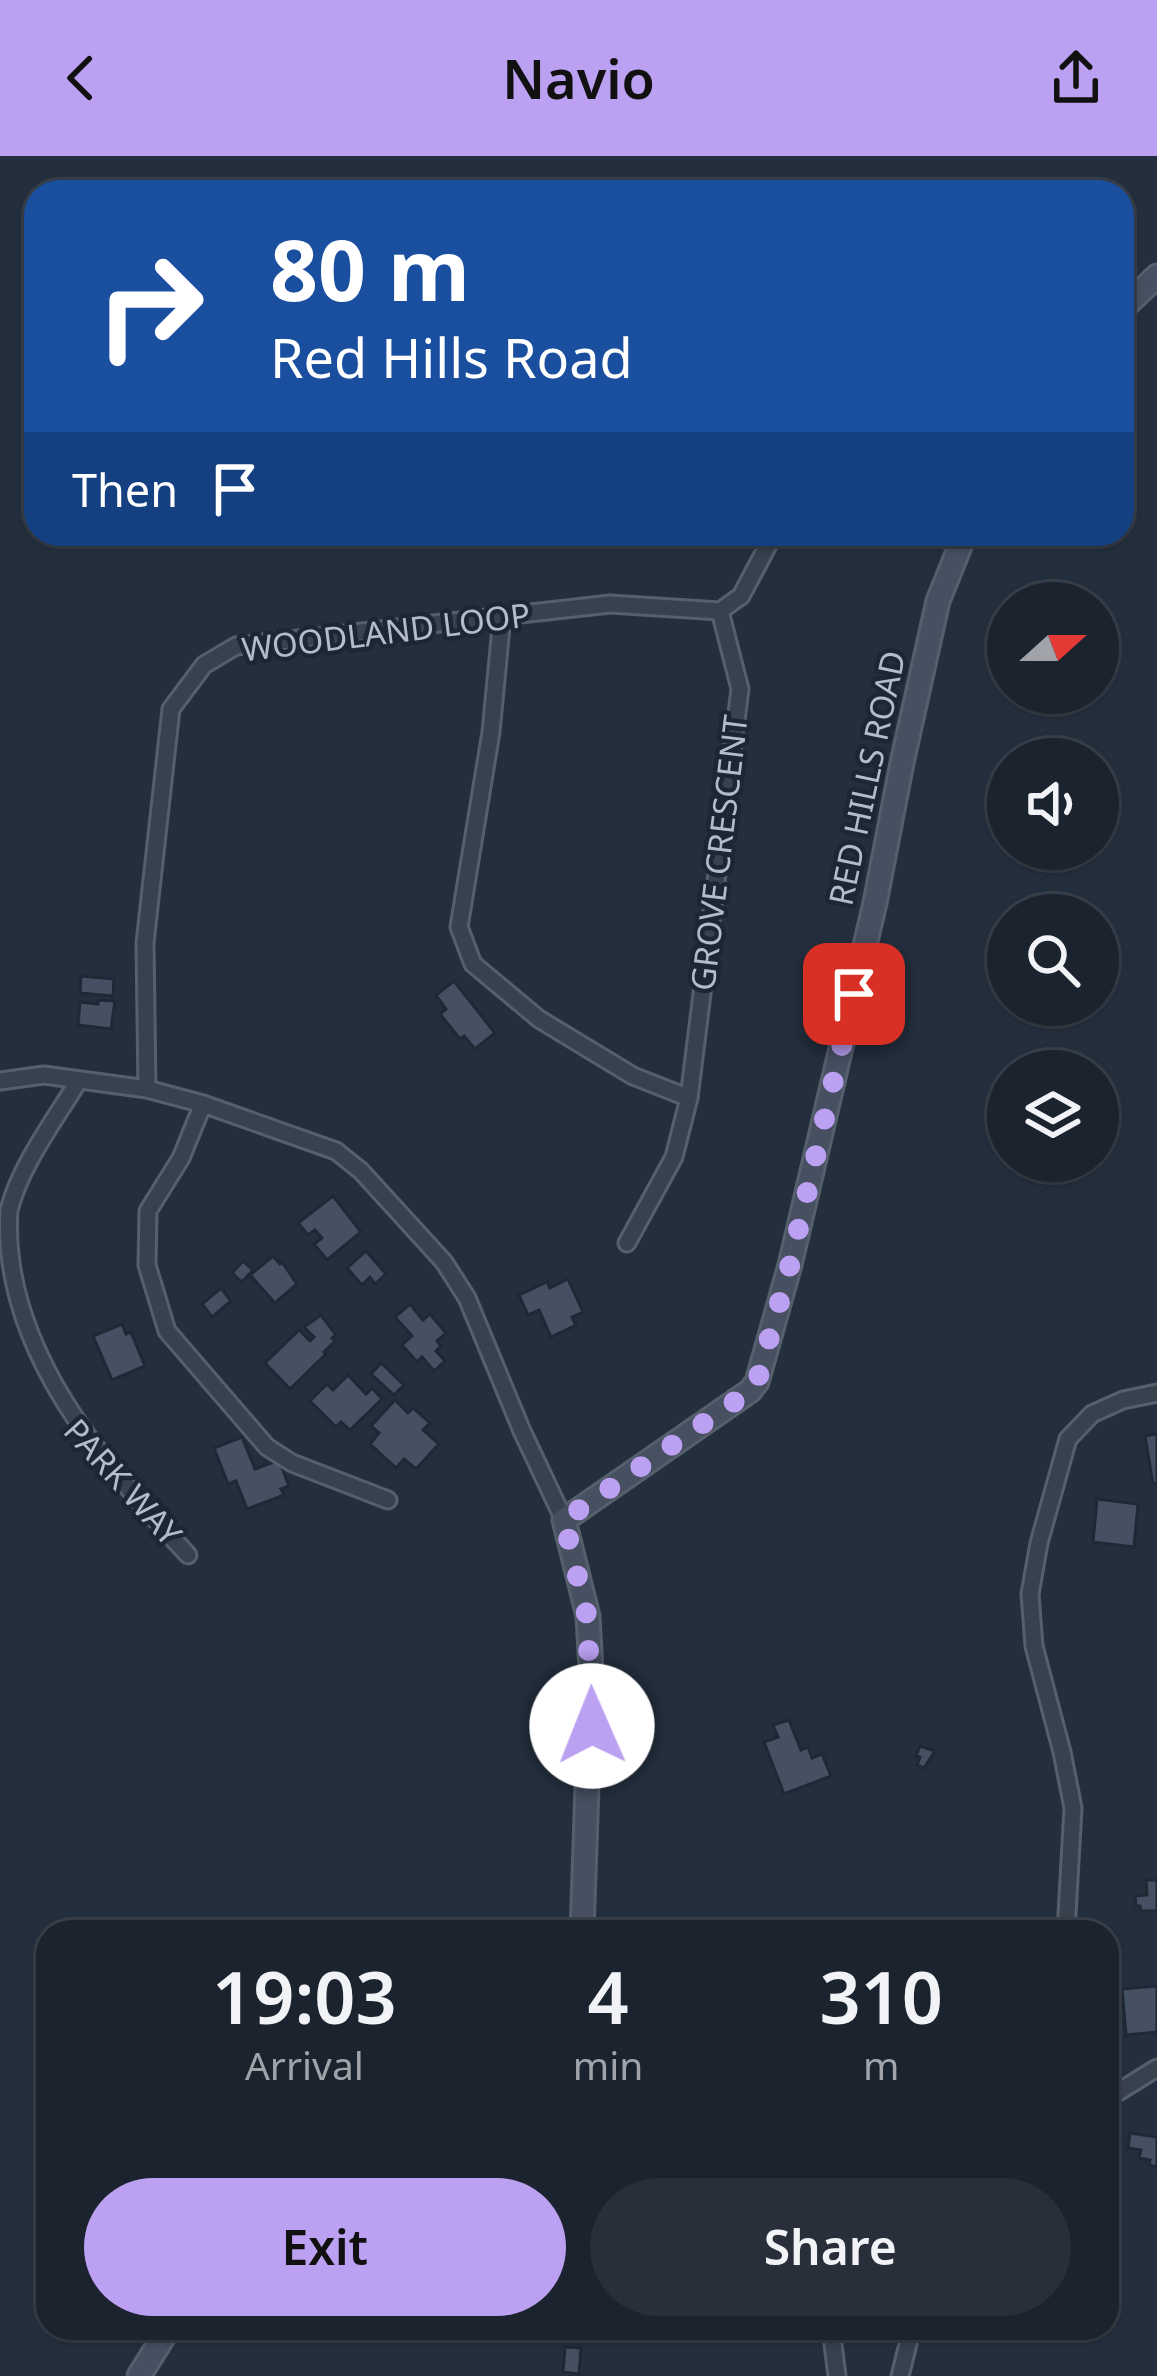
<!DOCTYPE html>
<html lang="en">
<head>
<meta charset="utf-8">
<style>
  :root { --surface:#1b232e; --page:#282f3a; --text:#f1f3f6; --muted:#a0a4aa; --line:#39404a; --accent:#bca0f2 }
  body { margin:0; font-family:"Noto Sans",sans-serif; background:var(--page); color:var(--text); height:100vh; display:flex; flex-direction:column; font-size:45px; white-space:nowrap }
  * { box-sizing:border-box; margin:0 }
  p { font-size:39px; color:var(--muted) }
  .icon { flex:none; width:66px; height:66px; fill:none; stroke:currentColor; stroke-width:2; stroke-linecap:round; stroke-linejoin:round }
  .map { position:relative; flex:1; overflow:hidden }
  .details { position:absolute; left:36px; top:1764px; width:1083px; height:420px; display:flex; flex-direction:column; background:var(--surface); border-radius:36px; box-shadow:0 3px 9px #0004,0 0 0 3px var(--line) }
  .details>* { flex:none }
  .guide { position:absolute; left:24px; top:24px; width:1110px; height:366px; border-radius:36px; box-shadow:0 3px 9px #0004,0 0 0 3px var(--line); background:#1a4fa0; color:#fff; overflow:hidden }
  .needle { width:78px; rotate:69deg }
  .fabs { position:absolute; left:987px; top:426px; display:grid; gap:24px }
  .fabs a { display:grid; place-items:center; width:132px; height:132px; border-radius:50%; background:var(--surface); box-shadow:0 3px 9px #0004,0 0 0 3px var(--line); font-size:60px }
  .pin { position:absolute; display:grid; place-items:center; width:102px; height:102px; color:#fff; margin:-51px; border-radius:24px; box-shadow:0 6px 18px #0006 }
  .me { position:absolute; width:132px; margin:-66px; rotate:359deg; stroke-linejoin:round; filter:drop-shadow(0 0 9px #0008) }
  .turn { display:flex; align-items:center; gap:42px; height:252px; padding:0 48px; font-size:54px }
  .turn .icon { width:156px; height:156px; stroke-width:2.5 }
  .turn b { display:block; font-size:84px; line-height:102px }
  .then { display:flex; align-items:center; height:114px; padding:0 48px; background:#0003; gap:24px; font-size:45px }
  .eta { display:flex; justify-content:space-evenly; align-items:center; height:204px; text-align:center }
  .eta b { font-size:72px; font-weight:600; line-height:84px }
  .cta { display:flex; gap:24px; margin-top:auto; padding:24px 48px }
  .cta a { flex:1; height:138px; border-radius:72px; background:var(--accent); color:#111; font-size:48px; font-weight:600; line-height:138px; text-align:center }
  .cta a+a { background:var(--page); color:var(--text) }
  header { display:flex; justify-content:space-between; align-items:center; height:156px; padding:0 48px; background:var(--accent); color:#111; font-size:54px; font-weight:600 }
  .map>svg:first-child { display:block }
  .building { fill:#455162; stroke:#1f2835; stroke-width:3 }
  .lines { fill:none; stroke-linecap:round; stroke-linejoin:round }
  .minor-casing { stroke:#565f6c; stroke-width:21 }
  .secondary-casing { stroke:#565f6c; stroke-width:27 }
  .minor { stroke:#38414e; stroke-width:15 }
  .secondary { stroke:#465061; stroke-width:21 }
  .route { stroke:#bca0f2; stroke-width:21; stroke-dasharray:0 37.8 }
  .labels { text-anchor:middle; stroke-width:9; stroke-linejoin:round; paint-order:stroke }
  .street-label { font-size:33px; fill:#b4bcc9; stroke:#1d2633 }
</style>
</head>
<body>
<header><svg class="icon" aria-label="back" viewBox="0 0 24 24"><path d="M15 5l-7 7 7 7"/></svg>Navio<svg class="icon" aria-label="share" viewBox="0 0 24 24"><path d="M12 15V3M7 8l5-5 5 5M5 13v7h14v-7"/></svg></header>
<div class="map">
<svg width="1157" height="2220" viewBox="0 0 1157 2220">
  <rect width="100%" height="100%" fill="#242f3e"/>
  <g class="building">
    <polygon points="81,820 114,823 113,840 80,837"/>
    <polygon points="454,825 495,877 475,893 464,880 460,883 440,858 446,853 436,839"/>
    <polygon points="99,844 115,845 111,873 78,869 80,846 98,848"/>
    <polygon points="333,1040 361,1076 327,1104 314,1088 322,1082 315,1074 308,1079 298,1067"/>
    <polygon points="366,1095 386,1118 375,1128 370,1121 362,1129 347,1112"/>
    <polygon points="273,1100 280,1108 282,1106 297,1128 275,1147 250,1119"/>
    <polygon points="243,1105 253,1114 242,1126 232,1117"/>
    <polygon points="568,1123 583,1156 572,1161 576,1169 551,1181 539,1154 528,1159 519,1139 547,1126 550,1132"/>
    <polygon points="221,1132 231,1145 212,1161 202,1148"/>
    <polygon points="410,1148 423,1164 430,1158 446,1177 437,1185 441,1190 436,1195 445,1205 434,1215 422,1201 417,1206 402,1189 412,1180 395,1161"/>
    <polygon points="321,1159 336,1179 332,1182 335,1185 324,1196 326,1198 290,1233 265,1207 299,1174 310,1185 314,1181 304,1171"/>
    <polygon points="122,1168 126,1178 131,1176 145,1210 112,1224 93,1180"/>
    <polygon points="381,1207 404,1229 394,1239 371,1218"/>
    <polygon points="348,1219 366,1238 372,1232 382,1243 350,1274 341,1266 336,1271 310,1245 327,1228 333,1234"/>
    <polygon points="395,1244 408,1257 413,1252 430,1267 423,1274 439,1288 416,1313 404,1303 396,1312 370,1288 379,1277 371,1270"/>
    <polygon points="1157,1278 1157,1327 1153,1328 1145,1280"/>
    <polygon points="242,1281 255,1313 279,1304 289,1330 281,1333 284,1339 247,1353 236,1325 228,1328 214,1292"/>
    <polygon points="1097,1343 1138,1348 1134,1391 1093,1386"/>
    <polygon points="789,1564 801,1594 808,1591 812,1602 822,1598 831,1620 784,1638 764,1586 778,1581 773,1569"/>
    <polygon points="920,1590 935,1595 924,1612 917,1609 920,1601 916,1600"/>
    <polygon points="1146,1724 1157,1724 1157,1755 1141,1755 1140,1750 1136,1750 1135,1740 1147,1739"/>
    <polygon points="1157,1830 1157,1876 1126,1879 1122,1833"/>
    <polygon points="1130,1977 1157,1981 1157,2011 1149,2009 1150,2004 1139,2002 1141,1994 1128,1992"/>
    <polygon points="565,2191 581,2192 579,2218 563,2216"/>
  </g>
  <g class="lines">
    <g class="minor-casing">
      <g id="minor">
        <polyline points="720,455 741,440 774,378"/>
        <polyline points="502,461 491,576 459,771 473,808 539,863 633,920 689,942"/>
        <path d="M79 924C55 964 21 1008 9 1054 0 1192 104 1308 188 1399"/>
        <polyline points="0,925 44,919 147,933 203,948 336,995 361,1015 444,1106 467,1142 522,1275 564,1364"/>
        <polyline points="147,933 145,787 171,553 204,509 236,490 610,448 720,455"/>
        <polyline points="203,948 181,1002 148,1055 147,1109 167,1175 267,1291 292,1307 388,1344"/>
        <polyline points="627,1087 674,1001 689,942 740,533 720,455"/>
        <polyline points="1066,1776 1073,1652 1062,1596 1034,1490 1030,1438 1039,1387 1068,1283 1092,1258 1123,1244 1157,1237"/>
        <polyline points="1107,1943 1157,1912"/>
        <polyline points="831,2172 837,2220"/>
        <polyline points="900,2220 912,2172"/>
      </g>
    </g>
    <g class="secondary-casing">
      <g id="secondary">
        <polyline points="1122,153 1157,120"/>
        <polyline points="582,1776 591,1515 588,1460 564,1364 750,1235 757,1226 790,1109 875,747 902,607 938,445 965,378"/>
        <polyline points="139,2220 169,2172"/>
      </g>
    </g>
    <use href="#minor" class="minor"/>
    <use href="#secondary" class="secondary"/>
  </g>
  <g class="lines">
    <polyline class="route" points="592,1570 587,1460 564,1364 750,1235 757,1226 790,1109 854,838"/>
  </g>
  <g class="labels">
    <g class="street-label">
      <text transform="translate(386 476) rotate(-7)" y="12">WOODLAND LOOP</text>
      <text transform="translate(867 622) rotate(-78)" y="12">RED HILLS ROAD</text>
      <text transform="translate(719 697) rotate(-83)" y="12">GROVE CRESCENT</text>
      <text transform="translate(123 1326) rotate(48)" y="12">PARK WAY</text>
    </g>
  </g>
</svg>
<div class="fabs">
<a><svg class="needle" viewBox="-14 -14 28 28"><path d="M0-13l5 13h-10z" fill="#e53935"/><path d="M0 13l5-13h-10z" fill="#a0a4aa"/></svg></a>
<a><svg class="icon" aria-label="sound" viewBox="0 0 24 24"><path d="M4 9h4l5-4v14l-5-4H4zM17 9q2 3 0 6"/></svg></a>
<a><svg class="icon" aria-label="search" viewBox="0 0 24 24"><circle cx="10" cy="10" r="6"/><path d="M15 15l6 6"/></svg></a>
<a><svg class="icon" aria-label="layers" viewBox="0 0 24 24"><path d="M12 4l9 5-9 5-9-5zM3 14l9 5 9-5"/></svg></a>
</div>
<div class="pin" style="left:854px;top:838px;background:#d93025"><svg class="icon" aria-label="arrive" viewBox="0 0 24 24"><path d="M6 21V4h12l-3 4 3 4H6"/></svg></div>
<svg class="me" style="left:592px;top:1570px" viewBox="-20 -20 40 40"><circle r="19" fill="#fff"/><path d="M0-13L10 11 0 6-10 11z" fill="#bca0f2"/></svg>
<div class="guide">
<div class="turn"><svg class="icon" aria-label="right" viewBox="0 0 24 24"><path d="M7 20v-9h11M14 6l5 5-5 5"/></svg><div><b>80 m</b>Red Hills Road</div></div>
<div class="then">Then<svg class="icon" aria-label="arrive" viewBox="0 0 24 24"><path d="M6 21V4h12l-3 4 3 4H6"/></svg></div>
</div>
<section class="details">
<div class="eta">
<div><b>19:03</b><p>Arrival</p></div>
<div><b>4</b><p>min</p></div>
<div><b>310</b><p>m</p></div>
</div>
<div class="cta"><a>Exit</a><a>Share</a></div>
</section>
</div>
</body>
</html>
